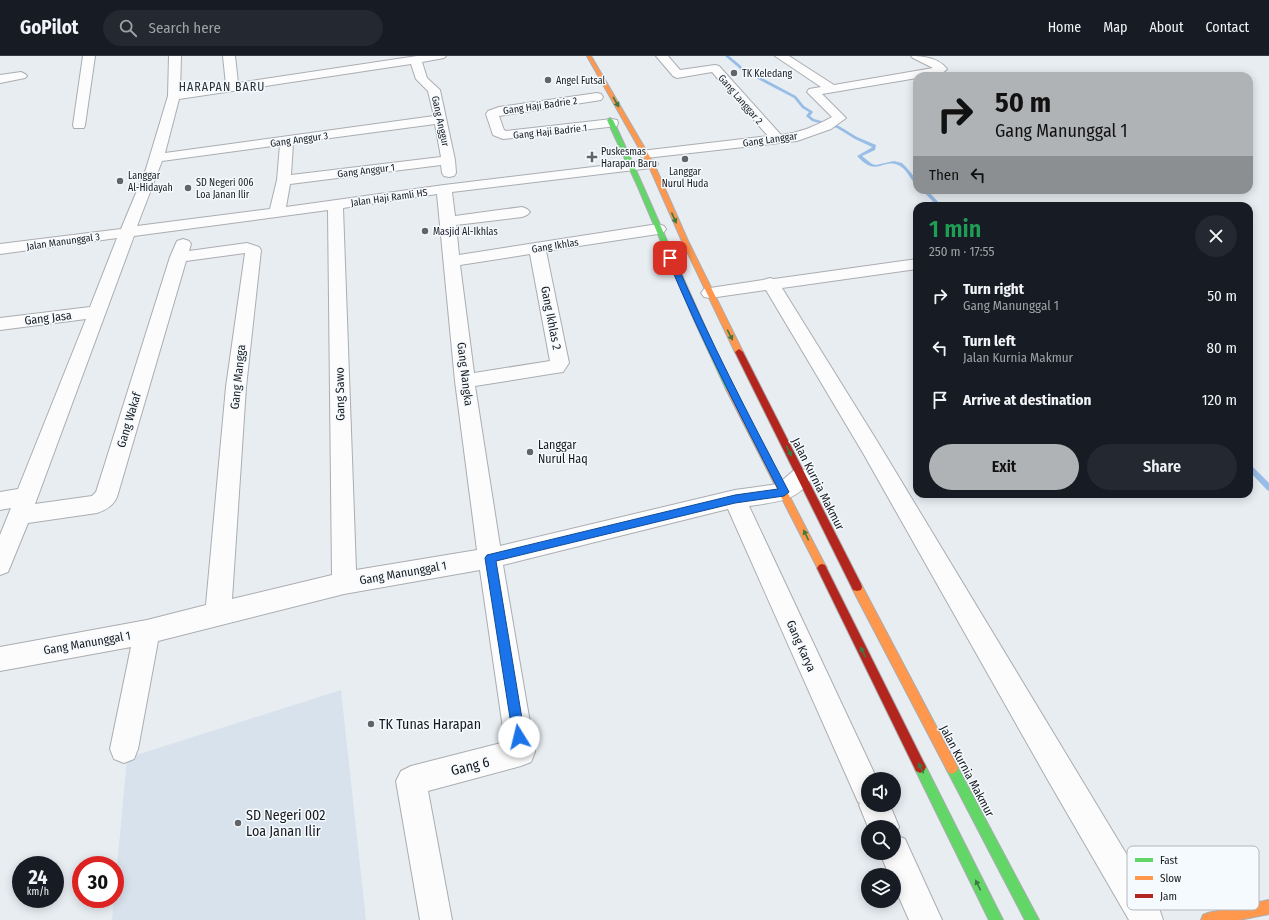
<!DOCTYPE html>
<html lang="en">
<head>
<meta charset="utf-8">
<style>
  :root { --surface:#171b24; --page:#242831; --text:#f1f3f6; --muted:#9ea1a6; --line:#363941; --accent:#b0b3b6 }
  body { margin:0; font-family:"Fira Sans Condensed",sans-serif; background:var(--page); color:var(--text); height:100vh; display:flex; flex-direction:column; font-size:15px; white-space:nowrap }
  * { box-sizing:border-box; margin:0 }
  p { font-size:13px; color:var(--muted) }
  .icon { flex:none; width:22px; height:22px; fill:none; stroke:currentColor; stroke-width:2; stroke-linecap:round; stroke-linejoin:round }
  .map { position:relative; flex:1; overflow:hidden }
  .details { position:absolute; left:913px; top:146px; width:340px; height:296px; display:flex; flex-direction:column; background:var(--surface); border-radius:12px; box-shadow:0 2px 10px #0003 }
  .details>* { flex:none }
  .top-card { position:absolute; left:913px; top:16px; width:340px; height:122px; border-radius:12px; box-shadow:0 2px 10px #0003; background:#b0b3b6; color:#111; overflow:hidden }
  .fabs { position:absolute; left:861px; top:716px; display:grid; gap:8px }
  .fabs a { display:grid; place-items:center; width:40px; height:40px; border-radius:50%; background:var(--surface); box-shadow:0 2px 10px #0003; font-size:20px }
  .speed { position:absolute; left:12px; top:800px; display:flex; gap:8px; font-size:20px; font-weight:700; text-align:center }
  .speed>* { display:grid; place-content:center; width:52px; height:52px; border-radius:50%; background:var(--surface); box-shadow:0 2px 10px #0003; line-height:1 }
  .speed small { font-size:10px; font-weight:400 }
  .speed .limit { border:6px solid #d22; background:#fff; color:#111 }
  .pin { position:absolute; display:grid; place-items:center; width:34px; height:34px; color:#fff; margin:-17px; border-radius:8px; box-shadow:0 2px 6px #0006 }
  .me { position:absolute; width:44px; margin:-22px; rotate:351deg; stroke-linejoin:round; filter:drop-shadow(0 0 3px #0008) }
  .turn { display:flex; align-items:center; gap:14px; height:84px; padding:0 16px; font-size:18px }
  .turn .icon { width:52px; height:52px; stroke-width:2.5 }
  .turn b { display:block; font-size:28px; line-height:34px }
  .then { display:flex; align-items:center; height:38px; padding:0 16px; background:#0003; gap:8px; font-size:15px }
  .round { display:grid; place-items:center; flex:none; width:42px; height:42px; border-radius:21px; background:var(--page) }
  .summary { display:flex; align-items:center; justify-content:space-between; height:68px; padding:0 16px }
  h1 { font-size:24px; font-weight:600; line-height:30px; color:#1e9e55 }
  .action { display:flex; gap:8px; margin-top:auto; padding:8px 16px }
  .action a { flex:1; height:46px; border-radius:24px; background:var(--accent); color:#111; font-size:16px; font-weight:600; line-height:46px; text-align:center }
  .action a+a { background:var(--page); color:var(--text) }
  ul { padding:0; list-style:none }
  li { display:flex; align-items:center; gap:12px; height:52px; padding:0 16px }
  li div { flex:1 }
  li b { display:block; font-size:15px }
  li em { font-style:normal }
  header { display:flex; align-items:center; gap:24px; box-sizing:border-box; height:56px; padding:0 20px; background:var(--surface); border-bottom:1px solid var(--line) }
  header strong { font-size:19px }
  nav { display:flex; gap:22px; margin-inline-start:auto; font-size:14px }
  .search { width:280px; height:36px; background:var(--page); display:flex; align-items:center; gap:10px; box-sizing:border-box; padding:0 14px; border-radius:22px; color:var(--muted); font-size:15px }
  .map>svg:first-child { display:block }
  .built { fill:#d8e2ec }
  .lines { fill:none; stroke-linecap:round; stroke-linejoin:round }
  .stream { fill:#98bde6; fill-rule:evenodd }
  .street-casing { stroke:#aaadb1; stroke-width:2 }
  .fast-casing { stroke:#aaadb1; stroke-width:2 }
  .slow-casing { stroke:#aaadb1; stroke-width:2 }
  .jam-casing { stroke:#aaadb1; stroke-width:2 }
  .street { fill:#fcfcfd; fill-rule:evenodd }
  .fast { fill:#63d668; fill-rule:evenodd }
  .slow { fill:#ff974d; fill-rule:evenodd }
  .jam { fill:#b3261e; fill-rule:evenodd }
  .oneway { fill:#3e7842 }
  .route { fill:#1a73e8; stroke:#114b97 }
  .poi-dot { fill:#616468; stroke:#f5faff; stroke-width:1.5 }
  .labels { text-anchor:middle; stroke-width:3; stroke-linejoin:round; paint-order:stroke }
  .far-poi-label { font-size:10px; fill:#181a1d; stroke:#f5faff; text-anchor:start }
  .far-street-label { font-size:10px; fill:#181a1d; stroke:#f5faff }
  .far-quarter-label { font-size:12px; letter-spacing:1px; fill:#2a3036; stroke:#f5faff }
  .street-label { font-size:12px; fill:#181a1d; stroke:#f5faff }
  .poi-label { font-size:12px; fill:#181a1d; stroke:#f5faff; text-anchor:start }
  .near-poi-label { font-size:14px; fill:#181a1d; stroke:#f5faff; text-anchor:start }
  .near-street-label { font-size:14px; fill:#181a1d; stroke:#f5faff }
  .key { fill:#f5faff; stroke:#b3b7bb; stroke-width:1 }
  .key-label { font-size:11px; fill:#181a1d }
</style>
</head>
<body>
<header>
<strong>GoPilot</strong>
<div class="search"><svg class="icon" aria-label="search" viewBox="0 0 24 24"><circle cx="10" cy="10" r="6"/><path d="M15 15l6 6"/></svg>Search here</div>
<nav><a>Home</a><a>Map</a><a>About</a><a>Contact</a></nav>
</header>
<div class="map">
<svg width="1269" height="864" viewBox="0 0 1269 864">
  <rect width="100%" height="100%" fill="#e8edf2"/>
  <polygon class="built" points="341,634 366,864 112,864 127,702"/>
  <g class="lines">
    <g class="stream">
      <path d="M725 0H729L740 9 747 17 758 20 796 40 804 50 812 55 813 56 810 60 814 63 839 70 857 81 876 89 875 94 862 100 872 108 876 109 894 105 902 107 906 111 917 124V128H915C910 122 906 112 898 109 882 102 877 122 857 100L871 92 872 91 855 83 837 72 812 65 806 60 809 56 802 52 794 42 756 22 745 19 738 11Z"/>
      <polygon points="922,134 927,134 942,150 937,150"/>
      <polygon points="1249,408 1251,409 1269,427 1269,435 1267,434 1249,415"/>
    </g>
    <g class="street-casing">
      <g id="street">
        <polygon points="83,0 95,0 85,69 84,72 74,72 73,69"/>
        <path d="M169 0H181L180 35 226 29 223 0H235L238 27 417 0H446L444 2 422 6 427 22 440 34 455 104 456 117 454 120 449 121 444 120 442 117 441 109 290 128 286 151 444 129 651 104 656 105 658 108 656 111 651 112 452 136 455 160 522 151 527 153 530 156 527 159 522 161 456 169 459 199 658 168 664 170 666 173 664 176 658 178 546 195 569 307 563 316 556 317 475 330 500 490 735 434 778 428 793 415 801 413 809 415 812 421C798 446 775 446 749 450L877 723H868V749H890L899 771 896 779 905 783 942 864H909L894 830V819H889L880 797H894V771H868L859 749 860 747 858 746 728 453 503 509 535 696 531 706 521 710 428 735 452 864H420L396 725 401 715 411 710 505 686 480 514 344 538 158 585 138 693 134 703 124 707 114 703 110 693 131 591 0 615V591L147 564 206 549 226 331 245 197 186 205 117 441C113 450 106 454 97 457L28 467 8 516 0 519V479L11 452 0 454V436L18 433 86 263 0 274V262L90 251 117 182 0 198V188L121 173 146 113 168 40ZM411 8 416 23 428 35 434 60 165 97 179 43ZM435 68 441 101 291 119 293 87ZM280 89 277 124 270 153 137 170 162 105ZM437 138 455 325 477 494 356 514 343 152ZM328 154 332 519 232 543 246 331 261 194 259 191 247 187 189 195 191 188 189 185 183 183 177 185 170 201 96 436 92 440 35 448 134 180ZM530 198 550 305 474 317 460 209Z"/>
        <path d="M656 0H668L680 14 715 9 719 10 781 79C799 77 816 70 832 61L807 36 809 33 821 31 775 0H789L834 29 933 12 913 2 911 0C924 0 939 2 947 13 940 21 927 20 917 20V22L822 38 846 62 831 73 797 85 646 102 641 101 639 98 641 95 768 80 712 16 677 22 673 20Z"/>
        <polygon points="21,16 25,18 27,20 25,22 0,27 0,19"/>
        <polygon points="597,37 601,38 603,41 601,44 499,60 504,74 506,75 612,63 617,64 618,67 617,70 503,83 493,79 486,58 488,55 499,51"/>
        <polygon points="917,203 917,213 782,232 877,385 1159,852 1163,864 1129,864 1049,726 863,397 766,234 710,242 704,241 701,237 704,233 710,232 763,224 770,222 774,223"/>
      </g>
    </g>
    <g class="fast-casing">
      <g id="fast">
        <path d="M610 62 613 64C655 153 691 245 734 333L733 335H727L695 266 638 131 607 64Z"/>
        <polygon points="920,705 924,707 1003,864 989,864 916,715 914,711 916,707"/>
        <polygon points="952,706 956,708 1039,864 1025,864 948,716 946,712 948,708"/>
      </g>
    </g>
    <g class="slow-casing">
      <g id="slow">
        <polygon points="587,0 591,0 654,108 688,185 743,296 742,298 739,299 735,296 682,185 648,108"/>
        <polygon points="730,330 734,333 825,509 827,512 825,515 822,516 819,515 726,333"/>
        <polygon points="857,527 861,528 956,708 958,712 956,716 952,718 948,716 853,534 852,531 853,528"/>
        <polygon points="1269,844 1269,858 1239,864 1201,864 1203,859 1208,857"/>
      </g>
    </g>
    <g class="jam-casing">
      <g id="jam">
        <polygon points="739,293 743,296 861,528 862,531 861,534 857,535 853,534 735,296"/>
        <polygon points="822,508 825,509 926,711 924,715 920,717 916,715 817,512 819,509"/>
      </g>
    </g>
    <use href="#street" class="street"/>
    <use href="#fast" class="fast"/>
    <use href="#slow" class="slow"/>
    <use href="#jam" class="jam"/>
  </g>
  <defs><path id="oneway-solid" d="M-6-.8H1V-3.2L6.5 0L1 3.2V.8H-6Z"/></defs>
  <g class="oneway">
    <use href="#oneway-solid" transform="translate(616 46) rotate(60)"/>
    <use href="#oneway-solid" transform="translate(674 162) rotate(66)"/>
    <use href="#oneway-solid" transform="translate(730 279) rotate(63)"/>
    <use href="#oneway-solid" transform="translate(789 395) rotate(63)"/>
    <use href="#oneway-solid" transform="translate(806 479) rotate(-116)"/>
    <use href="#oneway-solid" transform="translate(863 596) rotate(-116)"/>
    <use href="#oneway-solid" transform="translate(921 712) rotate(-116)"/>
    <use href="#oneway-solid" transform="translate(978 829) rotate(-116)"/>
  </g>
  <path class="route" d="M668 200 674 202C709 283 748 358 789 436L784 440 735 447 496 505 525 681 523 686 519 687 515 686 513 681 485 502 487 499 735 439 778 433C739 357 700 281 667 202Z"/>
  <g class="poi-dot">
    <circle cx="734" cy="17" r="4"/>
    <circle cx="548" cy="24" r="4"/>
    <path d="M590 95h4v4h4v4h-4v4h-4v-4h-4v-4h4z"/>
    <circle cx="685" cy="103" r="4"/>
    <circle cx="120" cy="125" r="4"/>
    <circle cx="188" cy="132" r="4"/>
    <circle cx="425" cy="175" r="4"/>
    <circle cx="530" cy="396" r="4"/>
    <circle cx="371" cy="668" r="4"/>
    <circle cx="238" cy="767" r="4"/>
  </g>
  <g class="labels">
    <g class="far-poi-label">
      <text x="742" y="21">TK Keledang</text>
      <text x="556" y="28">Angel Futsal</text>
      <text x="601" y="99">Puskesmas<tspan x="601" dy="12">Harapan Baru</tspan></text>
      <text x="685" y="119" text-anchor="middle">Langgar<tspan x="685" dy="12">Nurul Huda</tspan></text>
      <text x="128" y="123">Langgar<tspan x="128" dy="12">Al-Hidayah</tspan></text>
      <text x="196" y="130">SD Negeri 006<tspan x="196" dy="12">Loa Janan Ilir</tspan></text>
      <text x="433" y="179">Masjid Al-Ikhlas</text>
    </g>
    <g class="far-street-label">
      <text transform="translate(741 43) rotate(49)" y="4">Gang Langgar 2</text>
      <text transform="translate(540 49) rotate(-8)" y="4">Gang Haji Badrie 2</text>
      <text transform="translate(441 65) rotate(78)" y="4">Gang Anggur</text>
      <text transform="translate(550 75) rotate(-6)" y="4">Gang Haji Badrie 1</text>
      <text transform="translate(299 83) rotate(-8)" y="4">Gang Anggur 3</text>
      <text transform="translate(770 83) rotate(-8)" y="4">Gang Langgar</text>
      <text transform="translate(366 114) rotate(-7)" y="4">Gang Anggur 1</text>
      <text transform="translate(389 141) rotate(-8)" y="4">Jalan Haji Ramli HS</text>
      <text transform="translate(63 185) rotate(-8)" y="4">Jalan Manunggal 3</text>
      <text transform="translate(555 189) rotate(-9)" y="4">Gang Ikhlas</text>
    </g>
    <g class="far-quarter-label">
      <text x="222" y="35">HARAPAN BARU</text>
    </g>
    <g class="street-label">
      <text transform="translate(48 262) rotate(-7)" y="4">Gang Jasa</text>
      <text transform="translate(551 262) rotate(79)" y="4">Gang Ikhlas 2</text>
      <text transform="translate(465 318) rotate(83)" y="4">Gang Nangka</text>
      <text transform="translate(238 321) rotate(-84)" y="4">Gang Mangga</text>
      <text transform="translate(340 338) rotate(-91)" y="4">Gang Sawo</text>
      <text transform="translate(129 364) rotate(-73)" y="4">Gang Wakaf</text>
      <text transform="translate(818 428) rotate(63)" y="4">Jalan Kurnia Makmur</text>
      <text transform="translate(403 517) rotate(-10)" y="4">Gang Manunggal 1</text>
      <text transform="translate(87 587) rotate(-10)" y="4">Gang Manunggal 1</text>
      <text transform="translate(801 590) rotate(66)" y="4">Gang Karya</text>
      <text transform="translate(967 715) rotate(62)" y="4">Jalan Kurnia Makmur</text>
    </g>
    <g class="poi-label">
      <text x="538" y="393">Langgar<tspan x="538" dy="14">Nurul Haq</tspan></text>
    </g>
    <g class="near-poi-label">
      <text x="379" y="673">TK Tunas Harapan</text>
      <text x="246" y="764">SD Negeri 002<tspan x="246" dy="16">Loa Janan Ilir</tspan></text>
    </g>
    <g class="near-street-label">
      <text transform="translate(470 710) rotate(-14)" y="5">Gang 6</text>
    </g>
  </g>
  <rect x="1127" y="790" width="132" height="64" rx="6" class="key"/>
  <rect x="1135" y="802" width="18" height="4" fill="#63d668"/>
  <rect x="1135" y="820" width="18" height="4" fill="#ff974d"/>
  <rect x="1135" y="838" width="18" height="4" fill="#b3261e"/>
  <g class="key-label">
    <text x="1160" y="808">Fast</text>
    <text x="1160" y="826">Slow</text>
    <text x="1160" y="844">Jam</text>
  </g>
</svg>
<div class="fabs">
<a><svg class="icon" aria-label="sound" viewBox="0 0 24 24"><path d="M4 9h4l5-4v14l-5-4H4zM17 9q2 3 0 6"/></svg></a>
<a><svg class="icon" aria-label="search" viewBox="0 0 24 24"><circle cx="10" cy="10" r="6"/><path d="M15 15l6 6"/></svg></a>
<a><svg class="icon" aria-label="layers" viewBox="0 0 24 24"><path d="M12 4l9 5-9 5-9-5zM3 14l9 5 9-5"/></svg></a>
</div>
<div class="speed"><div>24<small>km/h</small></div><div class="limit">30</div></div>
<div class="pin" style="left:670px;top:202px;background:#d93025"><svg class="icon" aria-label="arrive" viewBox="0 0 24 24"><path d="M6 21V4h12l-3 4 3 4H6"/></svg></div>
<svg class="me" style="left:519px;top:681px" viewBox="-20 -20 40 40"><circle r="19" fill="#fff"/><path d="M0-13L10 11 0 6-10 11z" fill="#1a73e8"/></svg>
<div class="top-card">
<div class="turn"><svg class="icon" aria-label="right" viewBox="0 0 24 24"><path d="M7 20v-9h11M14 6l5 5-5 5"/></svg><div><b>50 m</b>Gang Manunggal 1</div></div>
<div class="then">Then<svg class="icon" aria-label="left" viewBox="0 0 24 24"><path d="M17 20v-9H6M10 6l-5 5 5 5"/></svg></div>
</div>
<section class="details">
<div class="summary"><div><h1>1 min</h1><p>250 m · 17:55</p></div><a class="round"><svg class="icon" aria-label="close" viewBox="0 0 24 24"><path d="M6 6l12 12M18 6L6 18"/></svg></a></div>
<ul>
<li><svg class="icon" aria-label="right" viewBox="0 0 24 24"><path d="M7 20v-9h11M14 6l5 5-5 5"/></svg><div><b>Turn right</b><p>Gang Manunggal 1</p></div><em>50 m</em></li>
<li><svg class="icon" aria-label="left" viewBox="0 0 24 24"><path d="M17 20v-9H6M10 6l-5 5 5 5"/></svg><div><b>Turn left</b><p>Jalan Kurnia Makmur</p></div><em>80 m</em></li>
<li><svg class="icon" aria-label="arrive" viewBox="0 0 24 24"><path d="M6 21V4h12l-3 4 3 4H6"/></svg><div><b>Arrive at destination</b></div><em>120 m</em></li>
</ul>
<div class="action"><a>Exit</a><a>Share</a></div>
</section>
</div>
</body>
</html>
